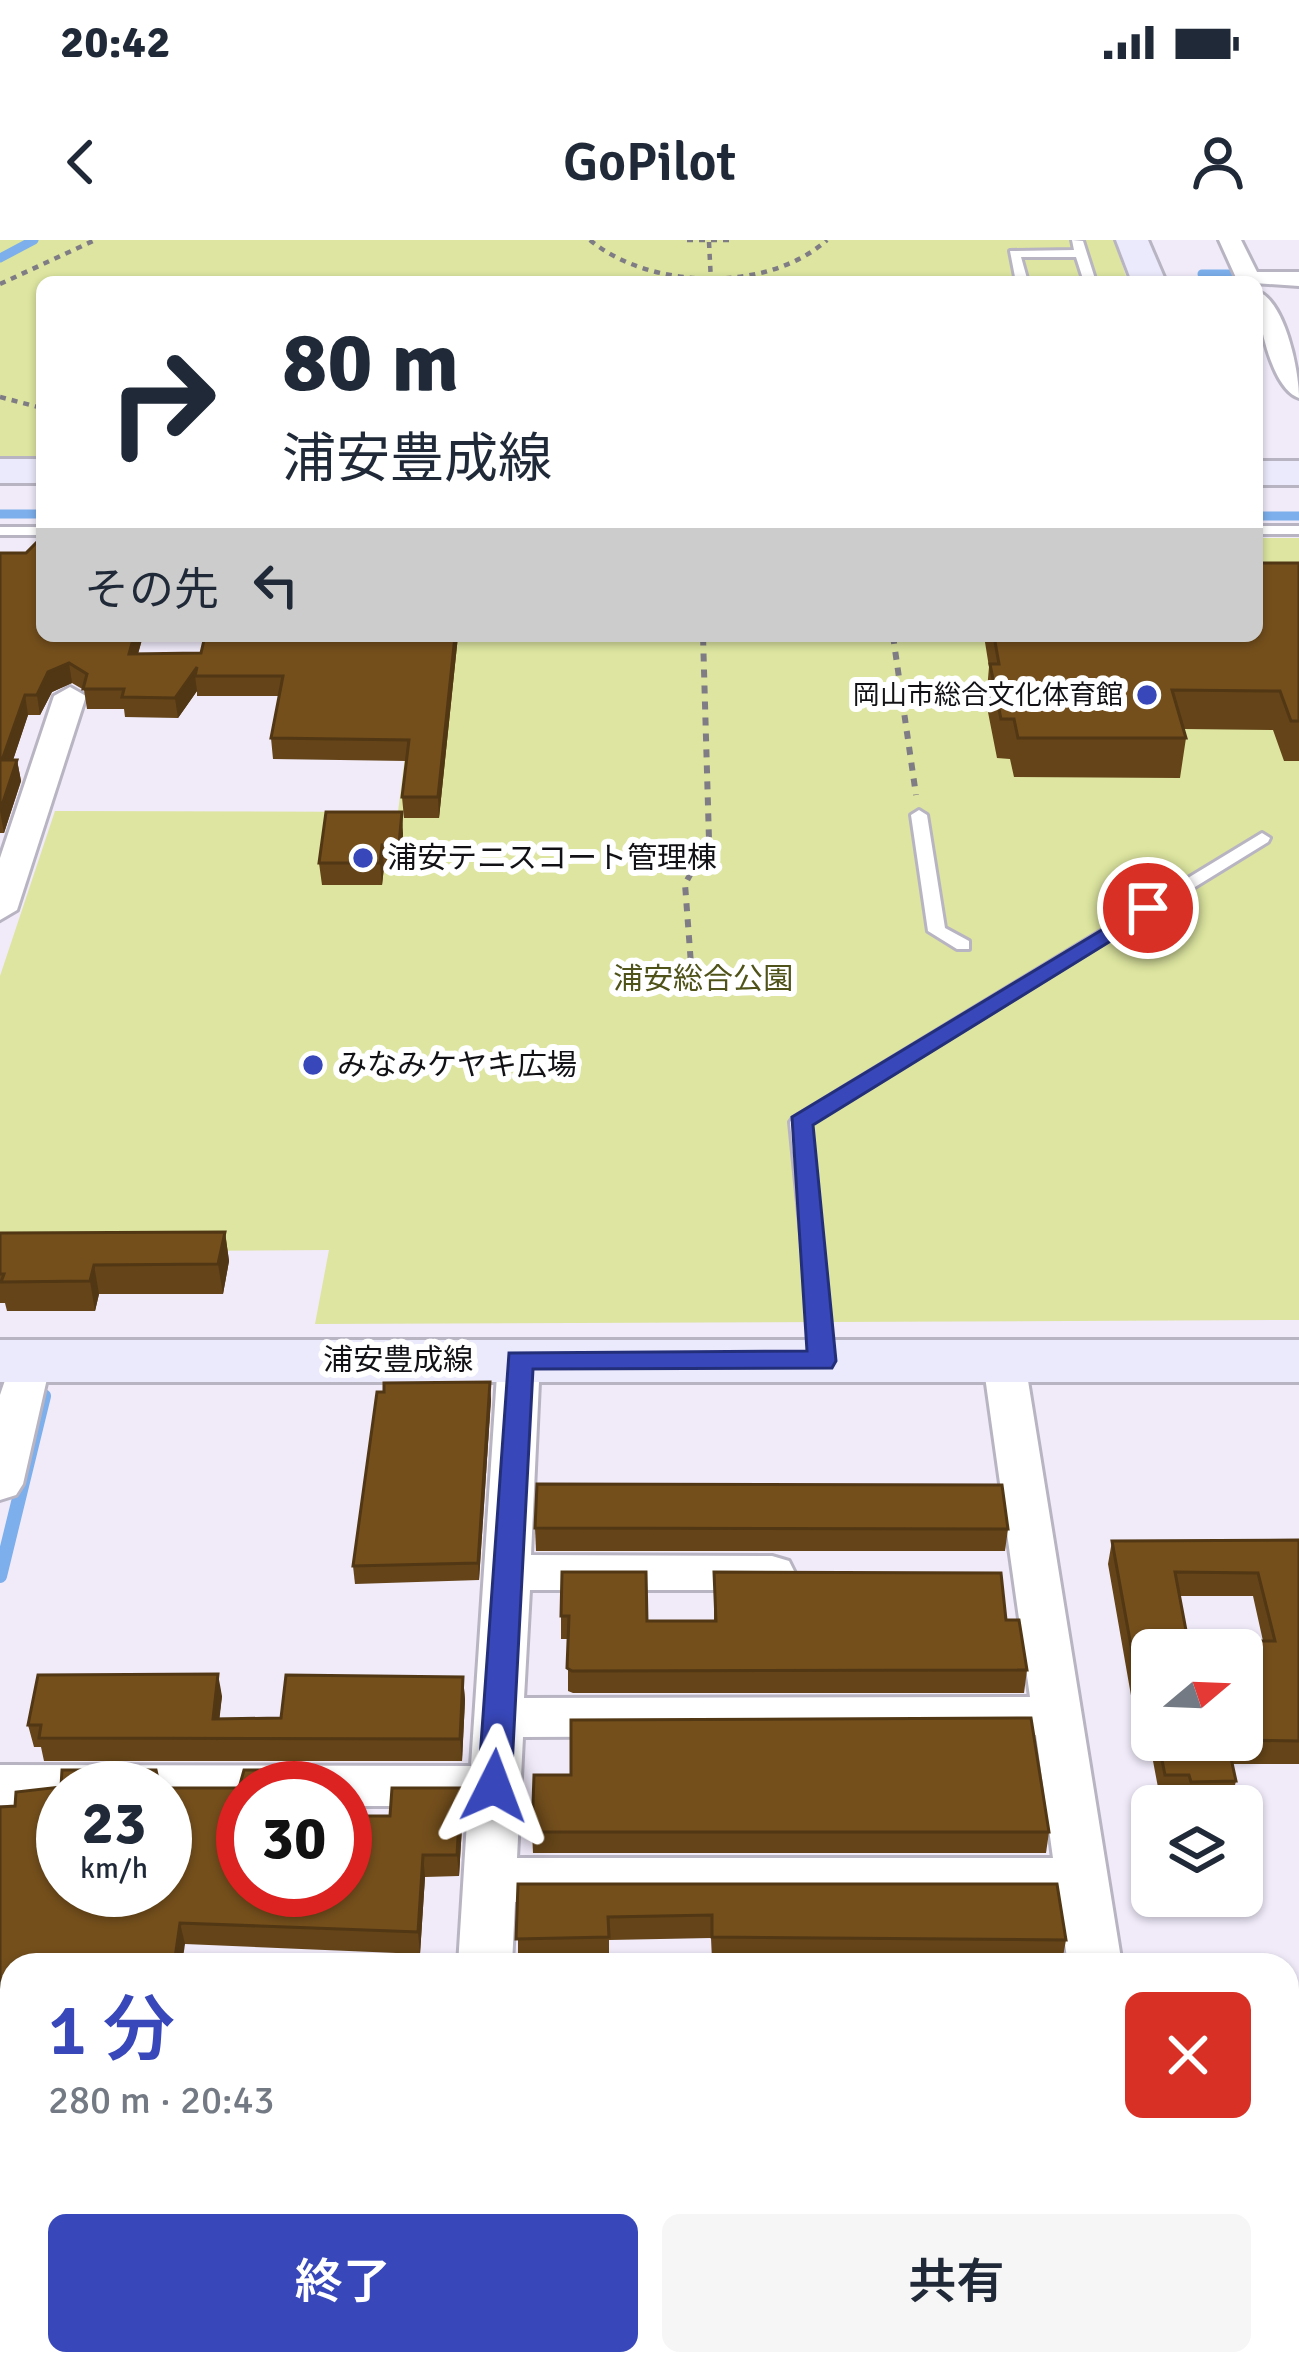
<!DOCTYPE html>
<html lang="ja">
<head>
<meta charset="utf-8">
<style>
  :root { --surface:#fff; --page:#f6f6f7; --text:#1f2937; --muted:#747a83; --accent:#3848bb }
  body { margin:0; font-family:Signika,"Noto Sans JP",sans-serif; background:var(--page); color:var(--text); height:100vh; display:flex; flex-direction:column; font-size:45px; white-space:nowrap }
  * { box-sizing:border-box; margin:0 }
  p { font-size:39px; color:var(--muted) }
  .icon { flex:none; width:66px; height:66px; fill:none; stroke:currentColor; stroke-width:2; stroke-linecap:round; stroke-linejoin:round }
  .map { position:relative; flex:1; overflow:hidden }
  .drawer { position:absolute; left:0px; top:1713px; width:1299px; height:423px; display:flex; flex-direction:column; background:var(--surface); border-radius:36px 36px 0 0; box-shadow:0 3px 9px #0004 }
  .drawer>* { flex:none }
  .banner { position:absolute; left:36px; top:36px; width:1227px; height:366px; border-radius:18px; box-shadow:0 3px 9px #0004; background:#fff; color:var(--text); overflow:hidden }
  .needle { width:78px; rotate:71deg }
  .fabs { position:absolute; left:1131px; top:1389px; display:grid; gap:24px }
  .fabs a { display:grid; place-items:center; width:132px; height:132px; border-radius:18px; background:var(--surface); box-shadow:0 3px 9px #0004; font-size:60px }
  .speed { position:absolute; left:36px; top:1521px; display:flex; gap:24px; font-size:60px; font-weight:700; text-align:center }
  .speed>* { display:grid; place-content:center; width:156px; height:156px; border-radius:50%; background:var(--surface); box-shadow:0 3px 9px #0004; line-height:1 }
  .speed small { font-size:30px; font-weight:400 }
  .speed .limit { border:18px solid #d22; background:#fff; color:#111 }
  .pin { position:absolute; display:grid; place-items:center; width:102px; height:102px; color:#fff; margin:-51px; border:6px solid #fff; border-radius:50%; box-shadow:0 3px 12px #0007 }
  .me { position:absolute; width:132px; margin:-66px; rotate:3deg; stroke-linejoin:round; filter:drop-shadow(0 0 9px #0008) }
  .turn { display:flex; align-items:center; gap:42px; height:252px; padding:0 48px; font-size:54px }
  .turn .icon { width:156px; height:156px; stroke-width:2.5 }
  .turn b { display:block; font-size:84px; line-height:102px }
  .then { display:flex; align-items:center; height:114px; padding:0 48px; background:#0003; gap:24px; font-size:45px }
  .round { display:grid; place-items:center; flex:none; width:126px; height:126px; border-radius:18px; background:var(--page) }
  .overview { display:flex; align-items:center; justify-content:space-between; height:204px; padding:0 48px }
  h1 { font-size:72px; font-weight:600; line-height:90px; color:var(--accent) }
  .action { display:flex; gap:24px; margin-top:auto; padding:24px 48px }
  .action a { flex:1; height:138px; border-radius:18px; background:var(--accent); color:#fff; font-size:48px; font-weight:600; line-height:138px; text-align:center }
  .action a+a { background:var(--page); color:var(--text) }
  .status { display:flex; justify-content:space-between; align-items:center; height:84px; padding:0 60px; background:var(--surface); direction:ltr }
  .status svg { height:33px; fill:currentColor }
  header { display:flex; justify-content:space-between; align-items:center; height:156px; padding:0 48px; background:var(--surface); font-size:54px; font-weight:600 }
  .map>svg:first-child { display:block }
  .green { fill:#dde5a0 }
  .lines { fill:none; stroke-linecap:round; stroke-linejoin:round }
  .stream-far1 { stroke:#7cafeb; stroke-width:9 }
  .stream { stroke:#7cafeb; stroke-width:14 }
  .lane-casing { stroke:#b9b4c2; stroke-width:6 }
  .street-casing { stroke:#b9b4c2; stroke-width:6 }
  .secondary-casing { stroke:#b9b4c2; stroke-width:6 }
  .path-far1 { stroke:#807c86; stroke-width:4.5; stroke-dasharray:6 6; stroke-linecap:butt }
  .path { stroke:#807c86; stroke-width:6; stroke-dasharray:8 8; stroke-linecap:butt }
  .lane { fill:#fff; fill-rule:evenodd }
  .street { fill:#fff; fill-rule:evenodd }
  .secondary { fill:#ebeafc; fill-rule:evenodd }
  .wall { fill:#644418; fill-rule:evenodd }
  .shaded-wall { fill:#513714 }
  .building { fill:#744f1c; stroke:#513714; stroke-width:3; fill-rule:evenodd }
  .route { fill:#3848bb; stroke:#242f7a; stroke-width:3 }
  .poi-dot { fill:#3848bb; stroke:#fff; stroke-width:4.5 }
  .labels { text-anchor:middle; stroke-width:12; stroke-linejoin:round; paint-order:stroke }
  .far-poi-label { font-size:27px; fill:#121115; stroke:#fff; text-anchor:end }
  .poi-label { font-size:30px; fill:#121115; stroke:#fff; text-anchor:start }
  .park-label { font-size:30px; fill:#4f5319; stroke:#fff }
  .street-label { font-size:30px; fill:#121115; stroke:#fff }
</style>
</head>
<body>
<div class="status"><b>20:42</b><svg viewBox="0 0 49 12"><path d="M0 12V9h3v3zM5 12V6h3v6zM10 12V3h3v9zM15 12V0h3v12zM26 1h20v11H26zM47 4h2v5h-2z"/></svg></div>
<header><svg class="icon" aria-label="back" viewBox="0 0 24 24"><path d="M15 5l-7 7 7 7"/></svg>GoPilot<svg class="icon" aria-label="person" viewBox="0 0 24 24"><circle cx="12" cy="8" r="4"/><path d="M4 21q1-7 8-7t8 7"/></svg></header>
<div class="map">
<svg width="1299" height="2135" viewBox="0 0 1299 2135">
  <rect width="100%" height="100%" fill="#f0eaf9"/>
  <g class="green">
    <polygon points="0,0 1114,0 1128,42 42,42 42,217 0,217"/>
    <polygon points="1257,298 1299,298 1299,1080 315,1084 329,1010 0,1012 0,736 55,571 398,572 420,396 1257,396"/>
  </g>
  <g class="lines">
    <g class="stream-far1">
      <polyline points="0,18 34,0"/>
      <polyline points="1202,34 1252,34"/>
      <polyline points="0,274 42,274"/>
      <polyline points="1257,276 1299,276"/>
    </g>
    <polyline class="stream" points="0,1336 44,1156"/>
    <g class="lane-casing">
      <g id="lane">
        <polygon points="1072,0 1083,1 1096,42 1084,42 1076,17 1021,17 1028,42 1016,42 1010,11 1074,10"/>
        <rect x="1257" y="286" width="42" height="8"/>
        <rect x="0" y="287" width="42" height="8"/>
        <polygon points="919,570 927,575 945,688 969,701 969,709 957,709 928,691 911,575"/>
        <polygon points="1262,593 1270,598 1268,602 810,884 833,1121 830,1126 814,1126 790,882 793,878"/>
      </g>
    </g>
    <g class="street-casing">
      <g id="street">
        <polygon points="1219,0 1241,0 1257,32 1299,32 1299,46 1238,42"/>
        <path d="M1257 51C1285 61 1299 130 1299 158 1271 149 1257 77 1257 51Z"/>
        <polygon points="70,447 86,456 17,670 0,680 0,618 54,456"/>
        <path d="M519 1105 534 1110 540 1120 531 1315 772 1316 789 1321 795 1333 789 1345 772 1350H530L524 1458 1030 1457 983 1122 989 1112 1004 1107 1019 1112 1025 1122 1122 1725H1068L1059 1662H515L512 1725H458L468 1566H345V1548H243V1566H165V1548H63V1566L0 1565V1525L471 1526 498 1120 504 1110ZM1036 1495 1053 1618H517L523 1497Z"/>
        <polygon points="30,1106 45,1111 51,1121 23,1244 16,1255 0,1260 0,1155 15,1111"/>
        <polygon points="433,2124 493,2124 493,2135 431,2135"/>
        <polygon points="1125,2124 1185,2124 1188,2135 1126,2135"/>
      </g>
    </g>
    <g class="secondary-casing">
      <g id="secondary">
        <polygon points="1116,0 1148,0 1166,42 1132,42"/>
        <rect x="0" y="219" width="42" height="24"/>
        <rect x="1257" y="221" width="42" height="24"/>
        <rect x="0" y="1100" width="1299" height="42"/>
      </g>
    </g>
    <g class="path-far1">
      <path d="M590 0C650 50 768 53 827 0"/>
      <polyline points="687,0 733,0"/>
      <polyline points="709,2 711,42"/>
      <polyline points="0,44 95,0"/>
      <polyline points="0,157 42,168"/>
    </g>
    <g class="path">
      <polyline points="893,396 916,555"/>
      <polyline points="693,751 685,644 709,600 703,396"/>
    </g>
    <use href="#lane" class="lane"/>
    <use href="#street" class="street"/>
    <use href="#secondary" class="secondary"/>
  </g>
  <g class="wall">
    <polygon points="0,313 42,396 143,396 138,414 201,413 458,396 439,578 404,578 402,557 407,521 273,519 271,498 279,456 197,456 197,451 178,478 125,477 124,469 87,469 84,450 72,443 52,452 40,475 28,475 13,520 17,520 21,541 4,593 0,593"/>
    <polygon points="1299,323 1299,521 1284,521 1273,490 1184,489 1186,498 1180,538 1014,537 1010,519 997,518 986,462 989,427 984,396 1257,396"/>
    <polygon points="403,593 401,626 384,627 382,645 322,645 319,623"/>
    <polygon points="225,992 229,1021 223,1054 99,1054 95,1071 7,1071 5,1063 0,1063 0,993"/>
    <polygon points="384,1152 491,1159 479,1340 355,1344 353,1326"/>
    <polygon points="535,1288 1008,1289 1005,1311 536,1311"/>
    <path d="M1299 1300V1524H1232L1236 1541 1230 1565H1185L1183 1558H1160L1146 1484H1136L1108 1324 1112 1301ZM1180 1356H1253L1263 1401H1188ZM1152 1410 1242 1500H1152Z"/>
    <polygon points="714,1332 1006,1380 1027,1430 1024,1453 573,1453 568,1451 568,1399 561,1399 561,1376 647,1381 714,1381"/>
    <polygon points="463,1437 465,1460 462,1521 44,1521 41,1507 34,1507 28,1485 222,1456 219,1479 281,1478"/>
    <polygon points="571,1535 1049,1592 1046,1613 533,1613 532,1592"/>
    <polygon points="160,1548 243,1650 390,1576 463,1570 459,1636 425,1637 420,1714 185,1704 12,1725 12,1849 0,1850 0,1567"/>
    <polygon points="518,1644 1066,1700 1062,1722 712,1720 711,1698 609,1700 609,1720 518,1722"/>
  </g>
  <g class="shaded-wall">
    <polygon points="134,396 143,396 132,434 129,414"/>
    <polygon points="455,396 458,396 439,578 438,557"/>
    <polygon points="69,423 72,443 52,452 40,475 37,455 48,432"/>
    <polygon points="197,427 195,436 197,451 178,478 175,458"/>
    <polygon points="25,455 28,475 6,541 2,520"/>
    <polygon points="17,520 21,541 4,593 0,571"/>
    <polygon points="402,572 403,593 401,626 399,604"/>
    <polygon points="382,605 384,627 382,645 380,623"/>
    <polygon points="225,992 229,1021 223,1054 218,1024"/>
    <polygon points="94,1025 99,1054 95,1071 90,1041"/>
    <polygon points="490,1142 491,1159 479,1340 478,1323"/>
    <polygon points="218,1434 222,1456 217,1501 213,1479"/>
    <polygon points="463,1437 465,1460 462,1521 460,1499"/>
    <polygon points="461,1548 463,1570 459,1636 457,1615"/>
    <polygon points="423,1615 425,1637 420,1714 418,1692"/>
    <polygon points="180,1683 185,1704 182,1725 174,1725"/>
    <polygon points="12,1794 12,1847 6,1828"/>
  </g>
  <g class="building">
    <polygon points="40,299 42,299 42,396 134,396 129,414 201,413 205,396 455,396 438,557 402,557 409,500 271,498 283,436 195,436 197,427 175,458 122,457 124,449 83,449 87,434 69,423 48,432 37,455 25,455 2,520 17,520 0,571 0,313 26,313"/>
    <polygon points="1257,323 1299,323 1299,481 1291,481 1280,451 1172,450 1186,498 1018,498 1014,479 1001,479 990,424 999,424 994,396 1257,396"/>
    <polygon points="326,572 402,572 399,604 382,605 380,623 319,623"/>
    <polygon points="225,992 218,1024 94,1025 90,1041 1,1042 4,1034 0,1034 0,993"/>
    <polygon points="490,1142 478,1323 353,1326 377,1152 384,1152 384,1143"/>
    <polygon points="537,1244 1002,1245 1008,1289 535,1288"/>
    <path d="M1299 1300V1501L1227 1500 1236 1541 1191 1542 1189 1535H1165L1158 1500H1242V1410H1152V1468L1151 1461H1141L1112 1301ZM1175 1332 1258 1333 1275 1401H1188Z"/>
    <polygon points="562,1332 646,1332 647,1381 716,1381 714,1332 1001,1333 1006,1380 1019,1380 1027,1430 572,1431 567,1428 569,1376 561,1376"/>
    <polygon points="218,1434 213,1479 281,1478 286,1435 463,1437 460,1499 39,1498 41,1485 28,1485 38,1435"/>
    <polygon points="1031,1478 1049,1592 532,1592 534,1535 571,1535 571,1480"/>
    <polygon points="62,1530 156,1530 160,1548 63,1548 63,1650 165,1650 165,1548 239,1548 244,1530 316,1530 314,1548 243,1548 243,1650 345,1650 345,1576 390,1576 392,1548 461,1548 457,1615 423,1615 418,1692 180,1683 174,1725 12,1725 12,1794 6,1828 0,1828 0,1567 15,1566 16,1552 61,1547"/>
    <polygon points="518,1644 1057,1644 1066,1700 712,1697 712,1675 608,1677 609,1697 516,1699"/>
  </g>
  <polygon class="route" points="1148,662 1156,664 1156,673 813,885 836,1121 832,1128 533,1129 511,1546 506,1555 483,1555 478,1546 509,1113 807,1111 792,877"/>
  <g class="poi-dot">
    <circle cx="1147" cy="455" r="12"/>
    <circle cx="363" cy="618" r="12"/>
    <circle cx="313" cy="825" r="12"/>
  </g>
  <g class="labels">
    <g class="far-poi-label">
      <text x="1123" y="464">岡山市総合文化体育館</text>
    </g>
    <g class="poi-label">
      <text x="387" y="628">浦安テニスコート管理棟</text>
      <text x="337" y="835">みなみケヤキ広場</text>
    </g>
    <g class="park-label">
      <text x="703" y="749">浦安総合公園</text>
    </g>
    <g class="street-label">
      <text x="398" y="1130">浦安豊成線</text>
    </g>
  </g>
</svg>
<div class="fabs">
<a><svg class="needle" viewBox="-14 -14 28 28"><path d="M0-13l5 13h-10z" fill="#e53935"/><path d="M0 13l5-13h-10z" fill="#747a83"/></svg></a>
<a><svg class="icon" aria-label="layers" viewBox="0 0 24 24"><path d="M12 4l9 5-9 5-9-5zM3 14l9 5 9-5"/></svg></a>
</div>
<div class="speed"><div>23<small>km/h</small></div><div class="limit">30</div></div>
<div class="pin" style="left:1148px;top:668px;background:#d93025"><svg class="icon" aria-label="arrive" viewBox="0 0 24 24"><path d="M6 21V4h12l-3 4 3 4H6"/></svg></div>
<svg class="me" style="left:494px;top:1546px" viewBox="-20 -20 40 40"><path d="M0-17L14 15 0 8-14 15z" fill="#3848bb" stroke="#fff" stroke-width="4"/></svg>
<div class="banner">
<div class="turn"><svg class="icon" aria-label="right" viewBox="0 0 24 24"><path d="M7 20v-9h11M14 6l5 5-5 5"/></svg><div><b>80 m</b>浦安豊成線</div></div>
<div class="then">その先<svg class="icon" aria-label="left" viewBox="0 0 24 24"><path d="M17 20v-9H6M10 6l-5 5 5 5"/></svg></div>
</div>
<section class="drawer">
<div class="overview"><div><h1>1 分</h1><p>280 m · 20:43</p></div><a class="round" style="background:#d93025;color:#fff"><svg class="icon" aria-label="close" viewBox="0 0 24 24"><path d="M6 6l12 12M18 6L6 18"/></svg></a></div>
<div class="action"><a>終了</a><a>共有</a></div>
</section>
</div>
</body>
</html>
